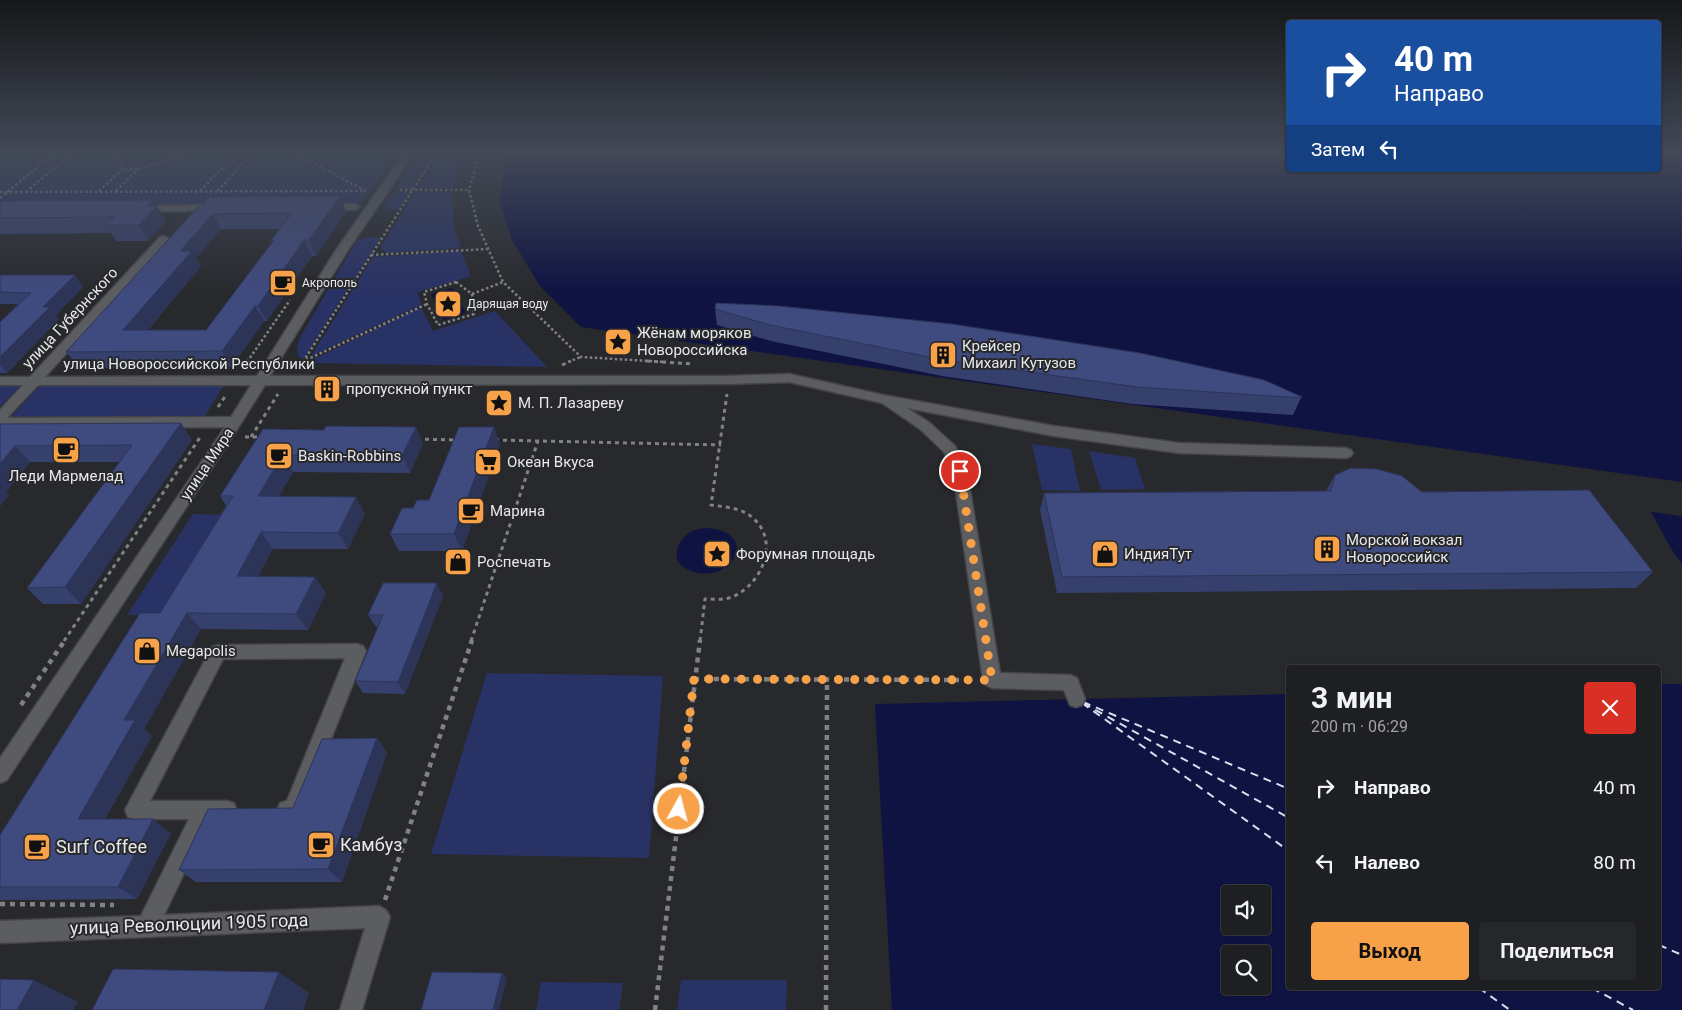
<!DOCTYPE html>
<html lang="ru">
<head>
<meta charset="utf-8">
<style>
  :root { --surface:#1e1f22; --page:#26272a; --text:#f1f3f6; --muted:#a1a2a5; --line:#3c3d40; --accent:#f7a149 }
  body { margin:0; font-family:Roboto,sans-serif; background:var(--page); color:var(--text); height:100vh; display:flex; flex-direction:column; font-size:19px; white-space:nowrap }
  * { box-sizing:border-box; margin:0 }
  p { font-size:16px; color:var(--muted) }
  .icon { flex:none; width:28px; height:28px; fill:none; stroke:currentColor; stroke-width:2; stroke-linecap:round; stroke-linejoin:round }
  .map { position:relative; flex:1; overflow:hidden }
  .details { position:absolute; left:1286px; top:665px; width:375px; height:325px; display:flex; flex-direction:column; background:var(--surface); border-radius:5px; box-shadow:0 1px 4px #0004,0 0 0 1px var(--line) }
  .details>* { flex:none }
  .banner { position:absolute; left:1286px; top:20px; width:375px; height:152px; border-radius:5px; box-shadow:0 1px 4px #0004,0 0 0 1px var(--line); background:#1a4fa0; color:#fff; overflow:hidden }
  .controls { position:absolute; left:1221px; top:885px; display:grid; gap:10px }
  .controls a { display:grid; place-items:center; width:50px; height:50px; border-radius:5px; background:var(--surface); box-shadow:0 1px 4px #0004,0 0 0 1px var(--line); font-size:25px }
  .pin { position:absolute; display:grid; place-items:center; width:42px; height:42px; color:#fff; margin:-21px; border:2px solid #fff; border-radius:50%; box-shadow:0 1px 5px #0007 }
  .me { position:absolute; width:55px; margin:-28px; rotate:7deg; stroke-linejoin:round; filter:drop-shadow(0 0 4px #0008) }
  .turn { display:flex; align-items:center; gap:18px; height:105px; padding:0 25px; font-size:22px }
  .turn .icon { width:65px; height:65px; stroke-width:2.5 }
  .turn b { display:block; font-size:35px; line-height:42px }
  .then { display:flex; align-items:center; height:48px; padding:0 25px; background:#0003; gap:10px; font-size:19px }
  .round { display:grid; place-items:center; flex:none; width:52px; height:52px; border-radius:5px; background:var(--page) }
  .headline { display:flex; align-items:center; justify-content:space-between; height:85px; padding:0 25px }
  h1 { font-size:30px; font-weight:700; line-height:38px }
  .cta { display:flex; gap:10px; margin-top:auto; padding:10px 25px }
  .cta a { flex:1; height:58px; border-radius:5px; background:var(--accent); color:#111; font-size:20px; font-weight:700; line-height:58px; text-align:center }
  .cta a+a { background:var(--page); color:var(--text) }
  ul { padding:0; list-style:none }
  li { display:flex; align-items:center; gap:15px; height:75px; padding:0 25px }
  li div { flex:1 }
  li b { display:block; font-size:19px }
  li em { font-style:normal }
  .map>svg:first-child { display:block }
  .green { fill:#293264 }
  .water { fill:#0f1342; fill-rule:evenodd }
  .lines { fill:none; stroke-linecap:round; stroke-linejoin:round }
  .ferry { stroke:#dadeef; stroke-width:2; stroke-dasharray:8 6; stroke-linecap:butt }
  .minor-casing { stroke:#444548; stroke-width:3 }
  .path-far2 { stroke:#818285; stroke-width:2.5; stroke-dasharray:2.5 2.5; stroke-linecap:butt }
  .path-far1 { stroke:#818285; stroke-width:3; stroke-dasharray:4 4; stroke-linecap:butt }
  .path { stroke:#818285; stroke-width:4.5; stroke-dasharray:5 5; stroke-linecap:butt }
  .minor { fill:#5c5d61; fill-rule:evenodd }
  .wall { fill:#36406c; fill-rule:evenodd }
  .shaded-wall { fill:#2c3458 }
  .building { fill:#3f4a7e; stroke:#2c3458; fill-rule:evenodd }
  .route { stroke:#f7a149; stroke-width:9; stroke-dasharray:0 16.2 }
  .labels { text-anchor:middle; stroke-width:4; stroke-linejoin:round; paint-order:stroke }
  .far-poi-label { font-size:12px; fill:#e7e8ea; stroke:#28292d; text-anchor:start }
  .street-label { font-size:15px; fill:#e7e8ea; stroke:#28292d }
  .poi-label { font-size:15px; fill:#e7e8ea; stroke:#28292d; text-anchor:start }
  .near-poi-label { font-size:18px; fill:#e7e8ea; stroke:#28292d; text-anchor:start }
  .near-street-label { font-size:18px; fill:#e7e8ea; stroke:#28292d }
</style>
</head>
<body>
<div class="map">
<svg width="1682" height="1010" viewBox="0 0 1682 1010">
  <rect width="100%" height="100%" fill="#28292d"/>
  <g class="green">
    <polygon points="0,152 398,152 360,205 0,207"/>
    <polygon points="423,152 436,152 412,189 397,188"/>
    <polygon points="441,152 462,153 453,188 417,189"/>
    <polygon points="395,191 411,191 398,210 392,210 383,205"/>
    <polygon points="415,192 452,192 454,227 461,248 386,253 380,248"/>
    <path d="M370 237H381L304 358H299C296 350 297 343 301 336L357 240Z"/>
    <polygon points="461,251 471,276 418,292 421,305 311,356 373,257"/>
    <polygon points="417,309 422,309 433,331 495,311 547,367 311,363 314,359"/>
    <polygon points="0,383 22,384 0,407"/>
    <polygon points="41,384 224,385 205,416 11,417"/>
    <polygon points="1032,444 1071,449 1080,491 1042,490"/>
    <polygon points="1089,451 1135,458 1145,489 1101,490"/>
    <polygon points="193,514 237,515 176,615 127,615"/>
    <polygon points="487,673 663,676 649,858 431,854"/>
    <polygon points="681,980 787,980 786,1010 677,1010"/>
    <polygon points="541,982 623,983 619,1010 536,1010"/>
  </g>
  <g class="water">
    <polygon points="507,152 1289,152 1289,170 1659,170 1659,152 1682,152 1682,482 581,327 540,286 512,240 499,201"/>
    <polygon points="452,288 466,313 444,320 431,294"/>
    <polygon points="1651,512 1682,516 1682,564 1670,547"/>
    <path d="M703 528C767 529 728 593 685 568 670 560 677 541 689 533 693 530 699 529 703 528Z"/>
    <path d="M1659 684H1682V1010H892L875 704 1289 694V988H1659ZM1230 894H1262V926H1230ZM1230 954H1262V986H1230Z"/>
  </g>
  <g class="lines">
    <g class="ferry">
      <polyline points="1083,702 1289,789"/>
      <polyline points="1082,703 1289,851"/>
      <polyline points="1083,703 1289,818"/>
      <polyline points="1659,945 1682,955"/>
      <polyline points="1479,988 1510,1010"/>
      <polyline points="1592,988 1633,1010"/>
    </g>
    <g class="minor-casing">
      <g id="minor">
        <path d="M405 152H415L348 250 270 376H729L789 374 883 395 1054 426 1179 443 1346 448 1351 450 1353 453 1351 456 1346 458 1179 453 1054 436 907 408 930 423 955 446 967 471 1000 673 1071 675 1077 678 1085 699 1082 705 1076 707 1070 705 1064 690 992 688 986 685 983 680 953 471 944 452 920 429 882 403 789 382 729 384 265 385 231 439 7 780 0 783V758L225 427 0 428V410L23 385H0V377H30L160 237 164 236 170 239 168 241 45 377 257 376 336 250ZM38 385H251L231 417 7 418Z"/>
        <polygon points="324,204 355,204 360,207 355,210 320,209 319,207 320,205"/>
        <polygon points="216,205 220,206 221,208 220,210 139,212 134,209 139,206"/>
        <polygon points="357,644 363,646 366,651 300,817 293,819 280,817 277,810 280,803 287,801 345,658 223,659 150,801 227,801 234,803 237,810 234,817 227,819 210,819 164,915 379,906 386,910 390,917 362,1010 340,1010 365,928 0,943 0,921 141,916 189,819 135,819 128,817 125,810 212,647 218,645"/>
      </g>
    </g>
    <g class="path-far2">
      <polyline points="116,152 123,169 138,169 196,152"/>
      <polyline points="293,152 366,191"/>
      <polyline points="480,152 469,190 478,226 503,282 581,357 666,362"/>
      <polyline points="400,190 469,190"/>
      <polyline points="99,191 123,169"/>
      <polyline points="116,191 138,169"/>
      <polyline points="200,191 238,152"/>
      <polyline points="218,191 253,152"/>
      <polyline points="0,192 364,191"/>
      <polyline points="26,192 73,152"/>
      <polyline points="0,198 56,152"/>
      <polyline points="371,255 488,249"/>
      <polygon points="456,282 472,294 474,314 438,325 427,304 424,292"/>
      <polyline points="472,294 503,282"/>
      <polyline points="306,360 427,304"/>
      <polyline points="247,362 290,300"/>
      <polyline points="303,362 437,152"/>
      <polyline points="568,362 581,357"/>
    </g>
    <g class="path-far1">
      <polyline points="646,361 693,364"/>
      <polyline points="300,365 305,361"/>
      <polyline points="562,365 571,361"/>
      <polyline points="244,367 248,361"/>
      <polyline points="218,407 226,395"/>
      <polyline points="245,437 261,437"/>
      <polyline points="251,437 278,394"/>
      <polyline points="417,439 456,440"/>
      <polyline points="495,440 721,445"/>
      <polyline points="64,641 201,436"/>
      <polyline points="471,641 538,441"/>
      <path d="M700 641 705 599C714 599 724 600 732 597 761 585 780 543 754 519 743 508 726 507 711 505L727 394"/>
    </g>
    <g class="path">
      <polyline points="694,679 974,680"/>
      <polyline points="21,705 65,640"/>
      <polyline points="385,900 472,640"/>
      <polyline points="0,904 114,905"/>
      <polyline points="655,1010 700,640"/>
      <polyline points="826,1010 827,679"/>
    </g>
    <use href="#minor" class="minor"/>
  </g>
  <g class="wall">
    <path d="M340 196 346 212 316 256H312L267 321H264L232 367 79 368 66 352 201 207ZM221 229H280L271 240 272 243 206 330H148L201 266 196 258Z"/>
    <polygon points="0,201 163,216 166,222 148,241 116,241 111,233 0,234"/>
    <polygon points="0,275 83,287 56,315 59,319 7,373 0,373 0,322 18,304 0,304"/>
    <polygon points="715,309 1301,398 1293,415 1132,404 942,376 771,341 717,325"/>
    <polygon points="0,424 192,440 81,604 43,604 27,588 120,462 30,462 6,492 9,495 0,506"/>
    <polygon points="416,427 423,444 410,473 293,472 279,496 365,514 348,549 273,549 258,576 326,593 308,630 201,629 144,729 152,736 105,819 171,833 137,899 0,900 0,835 160,613 226,506 220,496 263,429 324,430"/>
    <polygon points="494,427 500,444 462,551 399,551 390,534 413,508 429,500"/>
    <polygon points="1335,475 1422,492 1653,572 1636,588 1057,593 1040,510 1044,493 1326,491"/>
    <polygon points="443,596 405,694 363,693 355,681 378,627 376,627 368,615"/>
    <polygon points="377,738 387,753 342,882 196,882 179,870 293,808"/>
  </g>
  <g class="shaded-wall">
    <polygon points="340,196 346,212 316,256 309,240"/>
    <polygon points="154,200 166,222 148,241 139,225 147,206"/>
    <polygon points="213,214 221,229 196,258 201,266 134,346 123,330 180,251"/>
    <polygon points="304,240 312,256 267,321 258,306"/>
    <polygon points="75,275 83,287 56,315 59,319 7,373 0,365 0,357 43,307"/>
    <polygon points="255,306 264,321 232,367 222,351"/>
    <polygon points="181,423 192,440 81,604 65,587"/>
    <polygon points="416,427 423,444 410,473 402,456"/>
    <polygon points="494,427 500,444 462,551 454,534"/>
    <polygon points="15,446 30,462 6,492 9,495 0,506 0,464"/>
    <polygon points="283,455 293,472 269,513 258,496"/>
    <polygon points="356,497 365,514 348,549 338,533"/>
    <polygon points="261,532 273,549 249,593 237,576"/>
    <polygon points="315,577 326,593 308,630 296,614"/>
    <polygon points="437,583 443,596 405,694 398,682"/>
    <polygon points="187,613 201,629 144,729 152,736 97,833 78,819 124,720"/>
    <polygon points="377,738 387,753 342,882 328,869"/>
    <polygon points="153,819 171,833 137,899 118,887"/>
    <polygon points="279,972 309,993 303,1010 264,1010"/>
    <polygon points="502,973 507,978 499,1010 493,1010"/>
    <polygon points="34,980 78,1002 73,1010 17,1010"/>
  </g>
  <g class="building">
    <path d="M340 196 309 240H304L258 306H255L222 351 66 352 198 207H201L209 197ZM292 213 271 240H274L206 330H123L192 251H180L213 214Z"/>
    <polygon points="154,200 147,206 157,206 139,225 106,225 114,217 0,218 0,201"/>
    <polygon points="0,275 75,275 43,307 50,307 0,357 0,322 31,293 0,292"/>
    <polygon points="716,303 779,306 952,324 1140,353 1264,380 1302,397 1301,398 1137,387 944,360 770,325 715,309"/>
    <polygon points="181,423 65,587 27,588 132,445 15,446 0,464 0,424"/>
    <polygon points="326,426 416,427 402,456 283,455 258,496 356,497 338,533 261,532 237,576 315,577 296,614 187,613 124,720 135,720 78,819 153,819 118,887 0,887 0,835 140,613 160,613 233,496 220,496 263,429 324,430"/>
    <polygon points="459,427 494,427 454,534 390,534 402,508 413,508 417,500 429,500"/>
    <polygon points="1351,468 1377,469 1402,476 1422,492 1589,490 1653,572 1062,577 1044,493 1331,491 1335,475"/>
    <polygon points="383,583 437,583 398,682 355,681 383,615 368,615"/>
    <polygon points="377,738 328,869 179,870 208,809 293,808 322,739"/>
    <polygon points="113,969 279,972 264,1010 92,1010"/>
    <polygon points="432,972 502,973 493,1010 421,1010"/>
    <polygon points="0,979 34,980 17,1010 0,1010"/>
  </g>
  <linearGradient id="sky" x2="0" y2="1"><stop stop-color="#161719"/><stop offset="0.52" stop-color="#424957"/><stop offset="1" stop-color="#424957" stop-opacity="0"/></linearGradient>
  <rect width="1682" height="293" fill="url(#sky)"/>
  <g class="lines">
    <polyline class="route" points="679,809 694,679 992,680 960,471"/>
  </g>
  <defs>
    <g id="cafe-square" transform="scale(1.4375)"><rect x="-9" y="-9" width="18" height="18" rx="4" fill="#f7a149" stroke="#28292d"/><path d="M-5.5-4.5H6V0H3Q3 3.5 0 3.5H-2.5Q-5.5 3.5-5.5 0ZM3-3.2v2h1.7v-2ZM-6 4.5H4V6H-6Z" fill="#111"/></g>
    <g id="sight-square" transform="scale(1.4375)"><rect x="-9" y="-9" width="18" height="18" rx="4" fill="#f7a149" stroke="#28292d"/><path d="M0-6L1.8-2.2L6-1.7L2.9 1.2L3.7 5.4L0 3.3L-3.7 5.4L-2.9 1.2L-6-1.7L-1.8-2.2Z" fill="#111"/></g>
    <g id="building-square" transform="scale(1.4375)"><rect x="-9" y="-9" width="18" height="18" rx="4" fill="#f7a149" stroke="#28292d"/><path d="M-4-6H4V6H1V3H-1V6H-4ZM-2.5-4.3h1.7v1.8h-1.7ZM.8-4.3h1.7v1.8H.8ZM-2.5-1h1.7V.8h-1.7ZM.8-1h1.7V.8H.8Z" fill="#111"/></g>
    <g id="supermarket-square" transform="scale(1.4375)"><rect x="-9" y="-9" width="18" height="18" rx="4" fill="#f7a149" stroke="#28292d"/><path d="M-6-5.5h2.5l.6 2H6L4.5 2H-2.5L-4.4-4H-6ZM-1.5 3.2a1.3 1.3 0 1 0 .1 0ZM3 3.2a1.3 1.3 0 1 0 .1 0Z" fill="#111"/></g>
    <g id="shop-square" transform="scale(1.4375)"><rect x="-9" y="-9" width="18" height="18" rx="4" fill="#f7a149" stroke="#28292d"/><path d="M-5-2.5h2.3a2.7 3.5 0 0 1 5.4 0H5L5.5 6h-11ZM-1.5-2.5h3a1.5 2.3 0 0 0-3 0Z" fill="#111"/></g>
  </defs>
  <g fill-rule="evenodd">
    <use href="#cafe-square" x="283" y="283"/>
    <use href="#sight-square" x="448" y="304"/>
    <use href="#sight-square" x="618" y="342"/>
    <use href="#building-square" x="943" y="355"/>
    <use href="#building-square" x="327" y="389"/>
    <use href="#sight-square" x="499" y="403"/>
    <use href="#cafe-square" x="66" y="450"/>
    <use href="#cafe-square" x="279" y="456"/>
    <use href="#supermarket-square" x="488" y="462"/>
    <use href="#cafe-square" x="471" y="511"/>
    <use href="#building-square" x="1327" y="549"/>
    <use href="#sight-square" x="717" y="554"/>
    <use href="#shop-square" x="1105" y="554"/>
    <use href="#shop-square" x="458" y="562"/>
    <use href="#shop-square" x="147" y="651"/>
    <use href="#cafe-square" x="321" y="845"/>
    <use href="#cafe-square" x="37" y="847"/>
  </g>
  <g class="labels">
    <g class="far-poi-label">
      <text x="302" y="287">Акрополь</text>
      <text x="467" y="308">Дарящая воду</text>
    </g>
    <g class="street-label">
      <text transform="translate(70 318) rotate(-47)" y="5">улица Губернского</text>
      <text x="189" y="369">улица Новороссийской Республики</text>
      <text transform="translate(207 464) rotate(-56)" y="5">улица Мира</text>
    </g>
    <g class="poi-label">
      <text x="637" y="338">Жёнам моряков<tspan x="637" dy="17">Новороссийска</tspan></text>
      <text x="962" y="351">Крейсер<tspan x="962" dy="17">Михаил Кутузов</tspan></text>
      <text x="346" y="394">пропускной пункт</text>
      <text x="518" y="408">М. П. Лазареву</text>
      <text x="298" y="461">Baskin-Robbins</text>
      <text x="507" y="467">Океан Вкуса</text>
      <text x="66" y="481" text-anchor="middle">Леди Мармелад</text>
      <text x="490" y="516">Марина</text>
      <text x="1346" y="545">Морской вокзал<tspan x="1346" dy="17">Новороссийск</tspan></text>
      <text x="736" y="559">Форумная площадь</text>
      <text x="1124" y="559">ИндияТут</text>
      <text x="477" y="567">Роспечать</text>
      <text x="166" y="656">Megapolis</text>
    </g>
    <g class="near-poi-label">
      <text x="340" y="851">Камбуз</text>
      <text x="56" y="853">Surf Coffee</text>
    </g>
    <g class="near-street-label">
      <text transform="translate(189 924) rotate(-2)" y="6">улица Революции 1905 года</text>
    </g>
  </g>
</svg>
<div class="controls">
<a><svg class="icon" aria-label="sound" viewBox="0 0 24 24"><path d="M4 9h4l5-4v14l-5-4H4zM17 9q2 3 0 6"/></svg></a>
<a><svg class="icon" aria-label="search" viewBox="0 0 24 24"><circle cx="10" cy="10" r="6"/><path d="M15 15l6 6"/></svg></a>
</div>
<div class="pin" style="left:960px;top:471px;background:#d93025"><svg class="icon" aria-label="arrive" viewBox="0 0 24 24"><path d="M6 21V4h12l-3 4 3 4H6"/></svg></div>
<svg class="me" style="left:679px;top:809px" viewBox="-20 -20 40 40"><circle r="17" fill="#f7a149" stroke="#fff" stroke-width="3"/><path d="M0-11L8 9 0 5-8 9z" fill="#fff"/></svg>
<div class="banner">
<div class="turn"><svg class="icon" aria-label="right" viewBox="0 0 24 24"><path d="M7 20v-9h11M14 6l5 5-5 5"/></svg><div><b>40 m</b>Направо</div></div>
<div class="then">Затем<svg class="icon" aria-label="left" viewBox="0 0 24 24"><path d="M17 20v-9H6M10 6l-5 5 5 5"/></svg></div>
</div>
<section class="details">
<div class="headline"><div><h1>3 мин</h1><p>200 m · 06:29</p></div><a class="round" style="background:#d93025;color:#fff"><svg class="icon" aria-label="close" viewBox="0 0 24 24"><path d="M6 6l12 12M18 6L6 18"/></svg></a></div>
<ul>
<li><svg class="icon" aria-label="right" viewBox="0 0 24 24"><path d="M7 20v-9h11M14 6l5 5-5 5"/></svg><div><b>Направо</b></div><em>40 m</em></li>
<li><svg class="icon" aria-label="left" viewBox="0 0 24 24"><path d="M17 20v-9H6M10 6l-5 5 5 5"/></svg><div><b>Налево</b></div><em>80 m</em></li>
</ul>
<div class="cta"><a>Выход</a><a>Поделиться</a></div>
</section>
</div>
</body>
</html>
